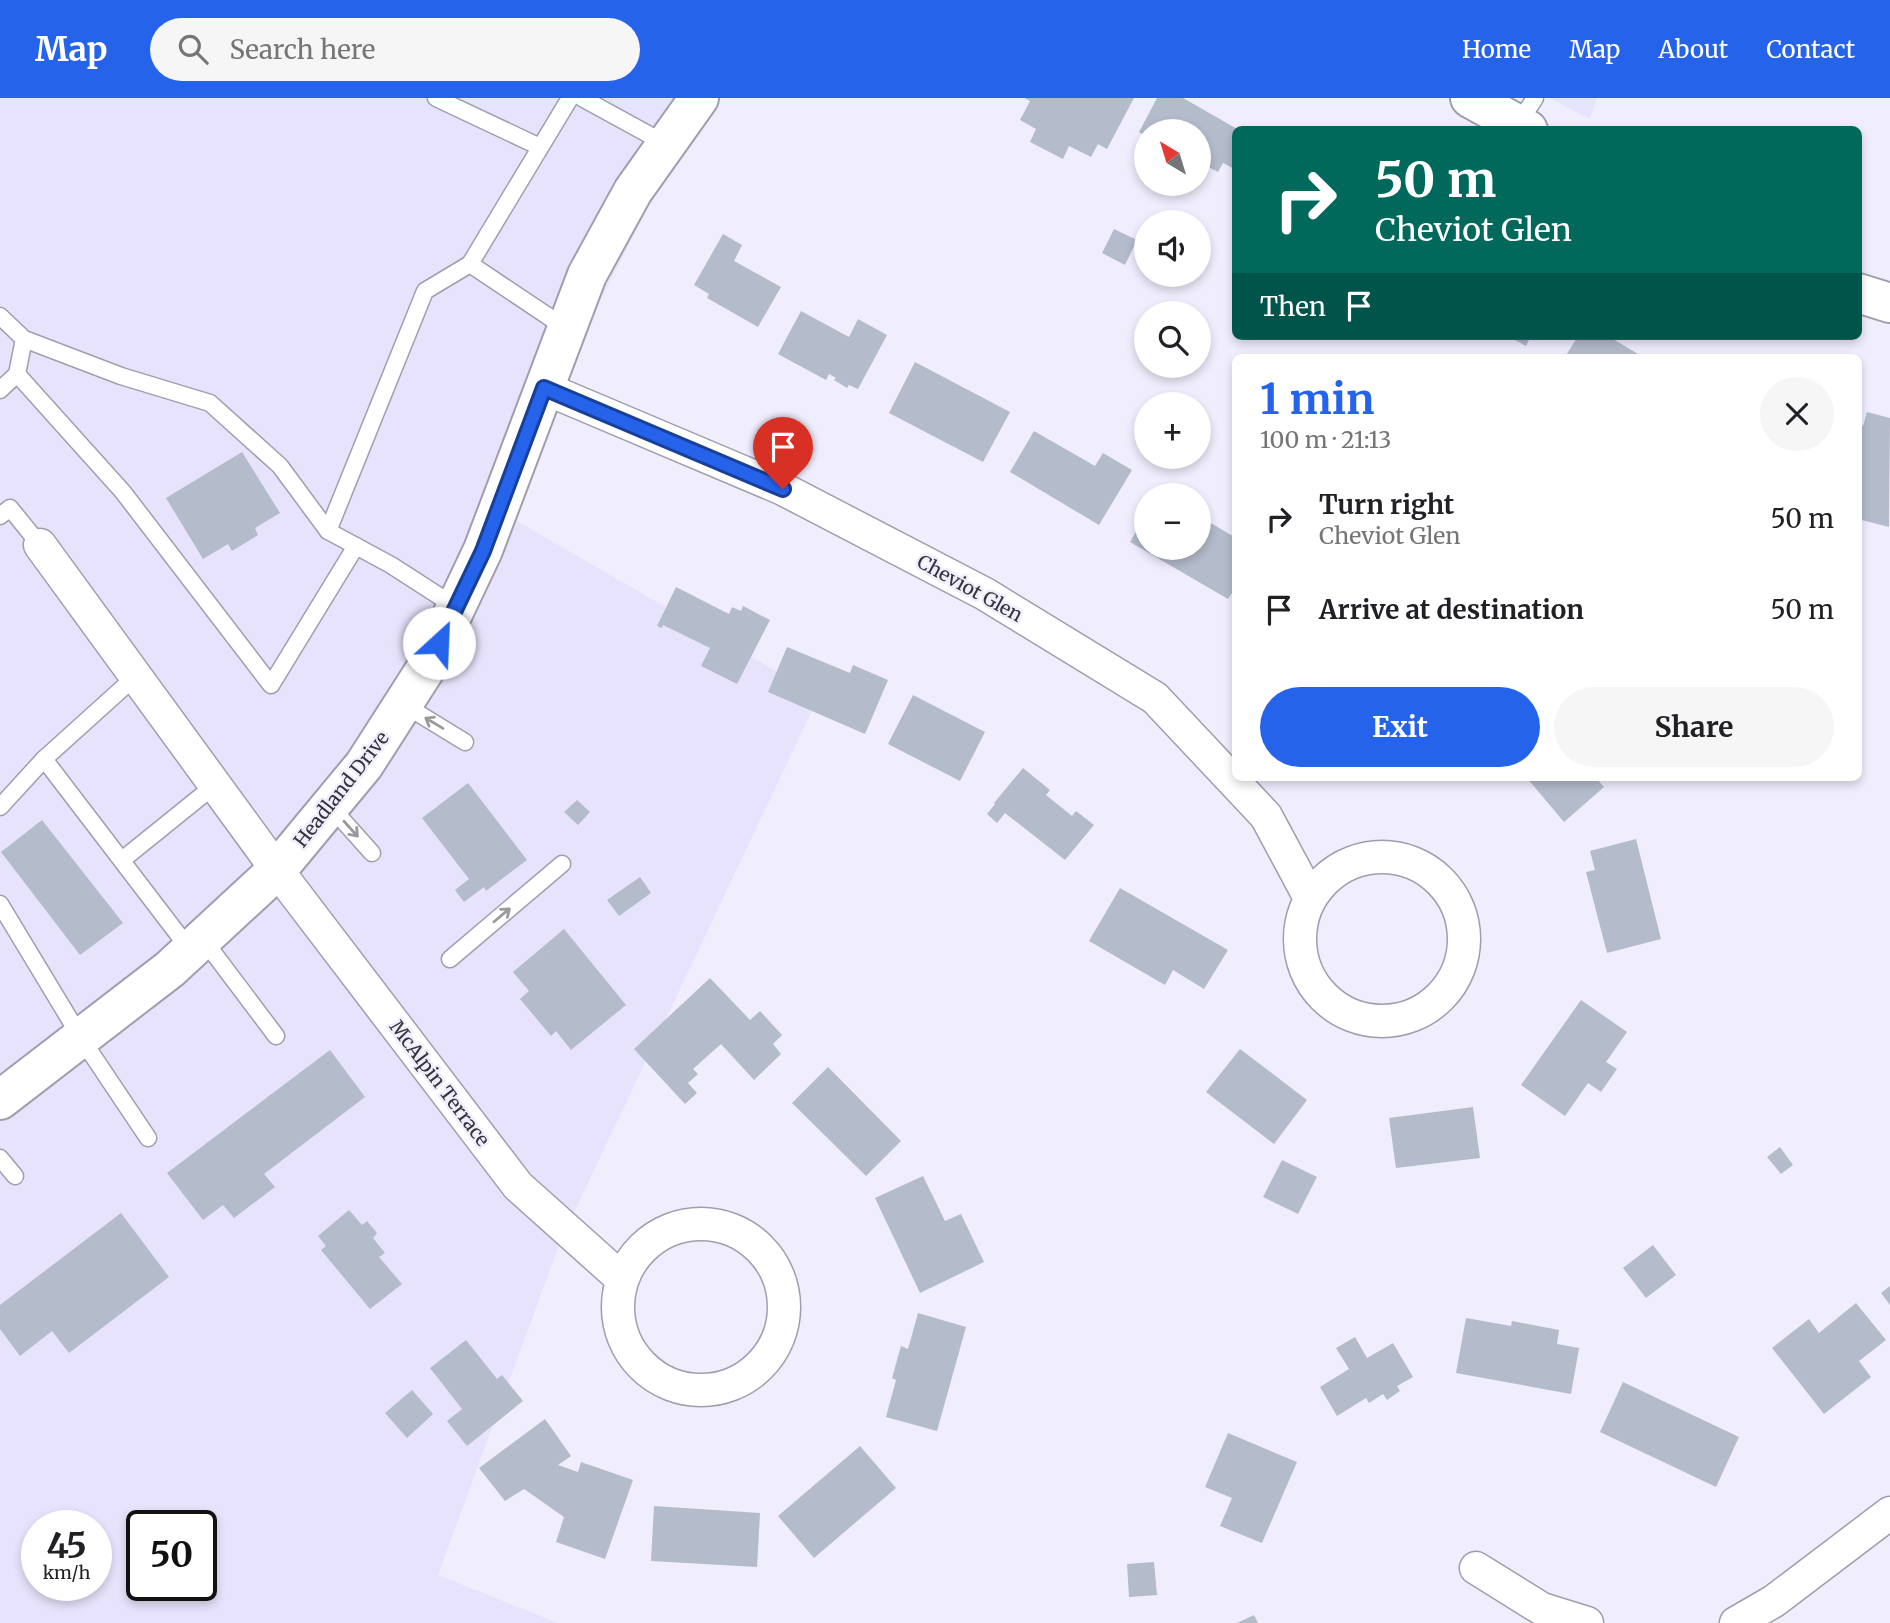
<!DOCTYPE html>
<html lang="en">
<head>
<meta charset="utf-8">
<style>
  :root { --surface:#fff; --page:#f6f6f6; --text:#202124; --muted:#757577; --accent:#2563eb }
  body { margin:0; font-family:Merriweather,serif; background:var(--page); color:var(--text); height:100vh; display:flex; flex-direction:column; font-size:26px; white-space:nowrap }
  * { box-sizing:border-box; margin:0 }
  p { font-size:23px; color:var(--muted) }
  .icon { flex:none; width:38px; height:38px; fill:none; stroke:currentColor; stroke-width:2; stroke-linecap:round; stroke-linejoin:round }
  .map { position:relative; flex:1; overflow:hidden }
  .drawer { position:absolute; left:1232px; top:256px; width:630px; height:427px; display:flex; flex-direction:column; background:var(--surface); border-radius:10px; box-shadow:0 4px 10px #0003 }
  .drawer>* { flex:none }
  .hud { position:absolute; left:1232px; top:28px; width:630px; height:214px; border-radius:10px; box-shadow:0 4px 10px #0003; background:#00695c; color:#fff; overflow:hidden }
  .needle { width:46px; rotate:322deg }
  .buttons { position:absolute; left:1134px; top:21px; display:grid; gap:14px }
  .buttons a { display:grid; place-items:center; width:77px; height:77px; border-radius:50%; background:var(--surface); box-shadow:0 4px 10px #0003; font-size:35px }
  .speed { position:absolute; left:21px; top:1412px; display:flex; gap:14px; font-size:35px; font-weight:700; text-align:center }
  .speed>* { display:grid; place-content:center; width:91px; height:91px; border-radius:50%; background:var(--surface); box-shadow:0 4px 10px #0003; line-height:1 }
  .speed small { font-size:18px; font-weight:400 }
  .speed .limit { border:4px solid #111; border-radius:10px; background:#fff; color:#111 }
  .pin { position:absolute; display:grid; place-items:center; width:60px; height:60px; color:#fff; margin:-72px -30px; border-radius:50% 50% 50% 0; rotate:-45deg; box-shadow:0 0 7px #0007 }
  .pin .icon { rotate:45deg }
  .me { position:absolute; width:77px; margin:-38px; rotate:25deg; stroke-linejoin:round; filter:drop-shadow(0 0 5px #0008) }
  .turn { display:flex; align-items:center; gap:24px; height:147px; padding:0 28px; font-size:32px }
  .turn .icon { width:91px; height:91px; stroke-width:2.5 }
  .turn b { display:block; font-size:49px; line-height:60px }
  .then { display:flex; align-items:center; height:66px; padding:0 28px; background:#0003; gap:14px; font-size:26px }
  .round { display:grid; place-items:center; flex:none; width:74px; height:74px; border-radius:37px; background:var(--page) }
  .headline { display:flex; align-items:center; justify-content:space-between; height:119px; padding:0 28px }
  h1 { font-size:42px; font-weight:700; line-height:52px; color:var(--accent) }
  .button { display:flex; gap:14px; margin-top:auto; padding:14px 28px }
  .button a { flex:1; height:80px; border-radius:42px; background:var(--accent); color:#fff; font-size:28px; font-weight:700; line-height:80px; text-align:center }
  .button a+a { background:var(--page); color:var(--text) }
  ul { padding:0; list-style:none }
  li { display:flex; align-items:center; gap:21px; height:91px; padding:0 28px }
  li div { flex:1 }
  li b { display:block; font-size:26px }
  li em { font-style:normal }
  header { display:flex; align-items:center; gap:42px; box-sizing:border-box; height:98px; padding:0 35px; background:var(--accent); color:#fff }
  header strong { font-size:33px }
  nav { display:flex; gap:38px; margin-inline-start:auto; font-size:24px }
  .search { width:490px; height:63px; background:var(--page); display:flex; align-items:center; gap:18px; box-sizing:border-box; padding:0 24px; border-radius:38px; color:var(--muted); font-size:26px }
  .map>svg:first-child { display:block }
  .built { fill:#e7e3fc; fill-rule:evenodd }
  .building { fill:#b4bbcb }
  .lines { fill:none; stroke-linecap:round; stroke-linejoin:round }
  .service-casing { stroke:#a09eae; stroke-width:19 }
  .minor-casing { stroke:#a09eae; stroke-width:35 }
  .tertiary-casing { stroke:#a09eae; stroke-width:42 }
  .secondary-casing { stroke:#a09eae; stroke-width:42 }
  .service { stroke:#fff; stroke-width:16 }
  .minor { stroke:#fff; stroke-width:32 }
  .tertiary { stroke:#fff; stroke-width:38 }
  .secondary { stroke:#fff; stroke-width:38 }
  .oneway { stroke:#9a999c }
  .route-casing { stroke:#184099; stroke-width:18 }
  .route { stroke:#2563eb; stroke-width:12 }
  .labels { text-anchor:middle; stroke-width:5; stroke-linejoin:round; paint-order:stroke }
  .street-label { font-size:19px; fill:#34333a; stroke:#f0eefd }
</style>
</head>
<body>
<header>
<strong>Map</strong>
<div class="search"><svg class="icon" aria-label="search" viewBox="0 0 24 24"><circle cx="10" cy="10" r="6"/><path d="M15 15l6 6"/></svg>Search here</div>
<nav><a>Home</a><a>Map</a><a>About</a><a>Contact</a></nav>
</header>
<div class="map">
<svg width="1890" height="1525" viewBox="0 0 1890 1525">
  <rect width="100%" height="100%" fill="#f0eefd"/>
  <g class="built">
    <path d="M0 0H705L493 409 819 598 561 1142 438 1477 558 1525H0ZM37 1428H96V1488H37ZM142 1428H201V1488H142Z"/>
    <polygon points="1549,0 1597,0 1590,21"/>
  </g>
  <g class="building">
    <polygon points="1024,0 1134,0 1107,51 1098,46 1091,59 1069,48 1063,61 1030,44 1036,31 1020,22 1030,3"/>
    <polygon points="1157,0 1183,0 1239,32 1236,32 1236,72 1223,65 1218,74 1199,64 1199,33 1146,33 1146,38 1139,34"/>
    <polygon points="1114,131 1137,142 1125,167 1102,155"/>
    <polygon points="723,136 742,147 734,163 781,189 758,229 707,200 709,196 694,187"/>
    <polygon points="801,213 849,239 858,221 887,237 858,291 849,287 847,290 834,282 836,280 829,276 826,282 778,256"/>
    <polygon points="1508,238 1531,238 1526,248"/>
    <polygon points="1578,238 1608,238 1643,259 1565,259"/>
    <polygon points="915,264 1010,314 983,364 889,315"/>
    <polygon points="1867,314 1890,320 1889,429 1858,421 1858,327 1863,328"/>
    <polygon points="1034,333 1095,368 1103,355 1132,372 1099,427 1010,374"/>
    <polygon points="242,354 280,415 255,430 258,437 232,453 228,446 203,461 166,400"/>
    <polygon points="1146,417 1146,450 1199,450 1199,418 1236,440 1236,489 1228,501 1130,444"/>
    <polygon points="676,489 729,516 732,509 741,513 743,508 770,522 737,586 701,568 710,550 663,527 662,530 657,528"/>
    <polygon points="787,549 850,575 853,567 888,582 865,636 768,594"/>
    <polygon points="913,597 985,634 960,683 888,646"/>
    <polygon points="1023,670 1050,692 1046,697 1072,718 1076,713 1094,727 1065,762 1005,715 997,725 987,716 995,706 994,705"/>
    <polygon points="1526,679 1595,679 1604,689 1564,724"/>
    <polygon points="468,685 527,762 486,793 484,789 464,804 455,792 469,781 422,720"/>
    <polygon points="577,702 590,714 578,727 564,714"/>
    <polygon points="42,722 123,825 80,857 1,754"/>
    <polygon points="1636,741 1661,841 1607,855 1586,774 1595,772 1590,753"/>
    <polygon points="640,779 651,795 619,818 607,802"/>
    <polygon points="1120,790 1228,852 1204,891 1173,872 1165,887 1089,843"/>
    <polygon points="564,831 626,907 571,952 556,933 551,938 520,901 529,893 513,874"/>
    <polygon points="710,880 750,922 760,913 782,937 773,946 781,956 754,982 721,946 693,971 698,976 688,985 697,995 685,1006 634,951"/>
    <polygon points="1581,902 1627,934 1606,964 1617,971 1601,994 1588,985 1565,1018 1521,987"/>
    <polygon points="1240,951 1307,1002 1274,1046 1206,994"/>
    <polygon points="330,952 365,999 264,1076 275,1089 234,1120 223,1107 203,1122 167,1075"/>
    <polygon points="828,969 901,1043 866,1078 792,1005"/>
    <polygon points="1473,1009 1480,1060 1396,1070 1389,1020"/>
    <polygon points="1780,1049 1793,1067 1781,1076 1767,1059"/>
    <polygon points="1282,1062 1317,1079 1298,1116 1263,1099"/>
    <polygon points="923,1078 945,1123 961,1116 984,1164 920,1195 875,1100"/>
    <polygon points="349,1112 362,1127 367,1123 377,1135 373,1140 385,1155 379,1159 402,1186 370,1211 321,1152 326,1148 318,1138"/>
    <polygon points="121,1115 169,1179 69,1255 52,1233 20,1258 0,1231 0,1207"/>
    <polygon points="1653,1147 1676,1177 1646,1200 1623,1170"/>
    <polygon points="1890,1188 1890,1207 1881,1195"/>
    <polygon points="1856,1205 1886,1242 1859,1263 1871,1279 1824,1316 1772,1250 1809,1221 1819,1235"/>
    <polygon points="918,1215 966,1229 937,1333 886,1319 896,1282 892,1280 901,1248 908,1251"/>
    <polygon points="1466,1220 1511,1228 1512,1223 1559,1232 1557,1246 1579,1250 1571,1296 1456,1275"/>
    <polygon points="1355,1239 1367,1260 1393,1245 1413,1279 1397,1288 1400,1293 1387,1302 1383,1296 1369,1305 1366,1300 1337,1318 1320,1289 1349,1271 1336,1250"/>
    <polygon points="466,1242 497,1281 502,1277 523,1303 467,1348 447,1323 462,1311 430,1270"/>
    <polygon points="1623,1284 1739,1339 1716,1389 1600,1334"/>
    <polygon points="412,1292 433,1316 407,1340 385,1315"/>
    <polygon points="545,1321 571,1358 558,1367 578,1374 581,1364 633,1382 605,1461 556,1444 564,1419 524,1391 505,1403 479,1370"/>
    <polygon points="1228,1335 1297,1364 1262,1445 1220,1428 1232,1400 1205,1389"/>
    <polygon points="860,1348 896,1390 814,1460 778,1418"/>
    <polygon points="654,1408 760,1415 757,1469 651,1463"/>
    <polygon points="1154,1464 1157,1497 1129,1499 1127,1466"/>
    <polygon points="1254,1517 1258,1525 1237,1525"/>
  </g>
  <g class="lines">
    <g class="service-casing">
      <g id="service">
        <polyline points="436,0 540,49"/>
        <polyline points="582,0 666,46"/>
        <polyline points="1518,26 1535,0"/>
        <polyline points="470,166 570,0"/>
        <polyline points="0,218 24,241 17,276 0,292"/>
        <polyline points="24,241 121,278 210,305 280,368 328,433 391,467 456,509"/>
        <polyline points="17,276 123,394 271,587 356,448"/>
        <polyline points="0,418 10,410 40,447"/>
        <polyline points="328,433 425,193 470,166 567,231"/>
        <polyline points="403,606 465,644"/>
        <polyline points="44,661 190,852"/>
        <polyline points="330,708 372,755"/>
        <polyline points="0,709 44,661 136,578"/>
        <polyline points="122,762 215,687"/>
        <polyline points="0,806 81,940 148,1040"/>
        <polyline points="203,841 276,938"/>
        <polyline points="450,861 562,766"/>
        <polyline points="0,1060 15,1078"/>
      </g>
    </g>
    <g class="minor-casing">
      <g id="minor">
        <polyline points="544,290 783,391 985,496 1155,600 1266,718 1310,800"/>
        <polyline points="40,447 277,772 518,1088 622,1181"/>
        <circle cx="1382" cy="841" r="82"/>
        <circle cx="701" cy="1209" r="83"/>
        <polyline points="1476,1470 1542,1511 1587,1525"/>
        <polyline points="1736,1525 1774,1503 1890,1415"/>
      </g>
    </g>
    <g class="tertiary-casing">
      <g id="tertiary">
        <polyline points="1470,0 1528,32"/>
        <polyline points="1858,195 1890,205"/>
      </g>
    </g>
    <g class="secondary-casing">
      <polyline id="secondary" points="0,1002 170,871 210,834 277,772 364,667 430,564 483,452 587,177 633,93 699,0"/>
    </g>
    <use href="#service" class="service"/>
    <use href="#minor" class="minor"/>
    <use href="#tertiary" class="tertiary"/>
    <use href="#secondary" class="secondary"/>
  </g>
  <defs><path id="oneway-shaft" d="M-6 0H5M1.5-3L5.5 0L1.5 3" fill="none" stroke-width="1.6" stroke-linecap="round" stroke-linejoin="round" transform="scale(1.75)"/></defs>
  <g class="oneway">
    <use href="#oneway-shaft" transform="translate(434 625) rotate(-149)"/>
    <use href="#oneway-shaft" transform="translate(351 731) rotate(48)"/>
    <use href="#oneway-shaft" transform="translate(502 817) rotate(-40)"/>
  </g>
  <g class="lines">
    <g class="route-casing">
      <polyline id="route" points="439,545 483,453 544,290 783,391"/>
    </g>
    <use href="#route" class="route"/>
  </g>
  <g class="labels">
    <g class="street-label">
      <text transform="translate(970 490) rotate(29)" y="7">Cheviot Glen</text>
      <text transform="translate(341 691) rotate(-52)" y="7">Headland Drive</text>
      <text transform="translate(440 985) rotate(53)" y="7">McAlpin Terrace</text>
    </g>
  </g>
</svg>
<div class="buttons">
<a><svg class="needle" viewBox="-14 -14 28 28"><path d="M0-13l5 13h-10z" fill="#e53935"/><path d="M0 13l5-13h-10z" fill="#757577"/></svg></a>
<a><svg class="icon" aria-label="sound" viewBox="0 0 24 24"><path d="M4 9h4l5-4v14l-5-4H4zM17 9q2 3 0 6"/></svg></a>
<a><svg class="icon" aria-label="search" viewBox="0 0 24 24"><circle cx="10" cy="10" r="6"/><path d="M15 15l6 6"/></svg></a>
<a>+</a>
<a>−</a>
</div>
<div class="speed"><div>45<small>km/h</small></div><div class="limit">50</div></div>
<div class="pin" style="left:783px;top:391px;background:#d93025"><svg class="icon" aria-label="arrive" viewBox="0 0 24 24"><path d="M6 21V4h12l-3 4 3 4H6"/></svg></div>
<svg class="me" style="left:439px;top:545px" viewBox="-20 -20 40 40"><circle r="19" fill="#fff"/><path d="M0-13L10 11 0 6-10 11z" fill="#2563eb"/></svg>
<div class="hud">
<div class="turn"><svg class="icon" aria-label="right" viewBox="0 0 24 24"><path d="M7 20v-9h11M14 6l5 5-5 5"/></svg><div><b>50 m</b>Cheviot Glen</div></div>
<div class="then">Then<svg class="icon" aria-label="arrive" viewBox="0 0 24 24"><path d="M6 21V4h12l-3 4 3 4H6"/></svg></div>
</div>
<section class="drawer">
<div class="headline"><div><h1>1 min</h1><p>100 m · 21:13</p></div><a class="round"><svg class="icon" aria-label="close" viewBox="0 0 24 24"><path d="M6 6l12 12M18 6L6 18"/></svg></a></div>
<ul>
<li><svg class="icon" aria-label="right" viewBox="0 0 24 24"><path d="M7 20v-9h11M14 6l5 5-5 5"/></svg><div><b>Turn right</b><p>Cheviot Glen</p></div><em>50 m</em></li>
<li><svg class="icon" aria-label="arrive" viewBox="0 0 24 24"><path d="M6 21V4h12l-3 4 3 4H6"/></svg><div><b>Arrive at destination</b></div><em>50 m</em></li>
</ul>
<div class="button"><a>Exit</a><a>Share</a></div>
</section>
</div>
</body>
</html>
